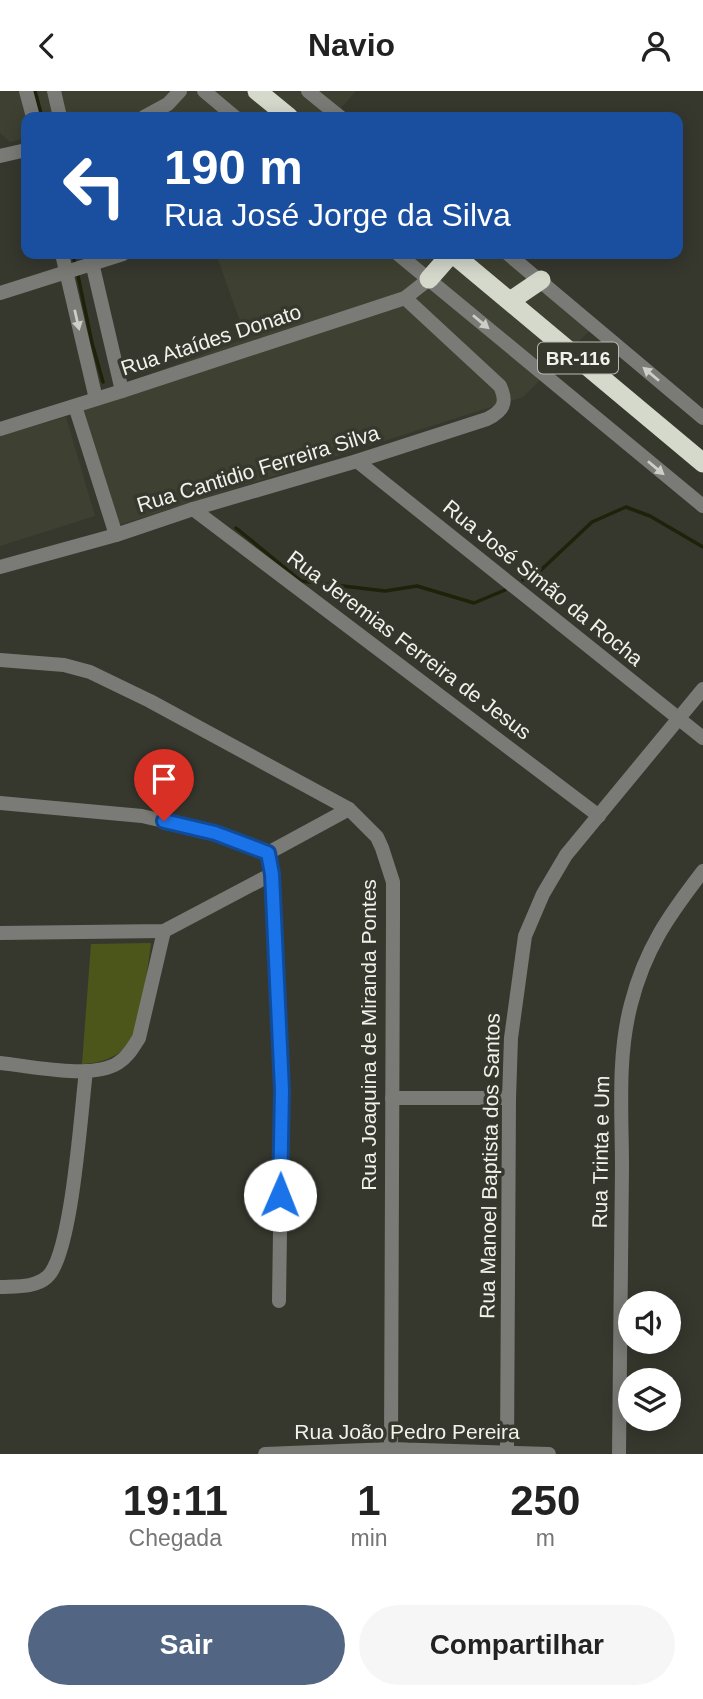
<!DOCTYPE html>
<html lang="pt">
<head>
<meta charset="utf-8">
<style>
  :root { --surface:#fff; --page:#f6f6f6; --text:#222; --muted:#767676; --accent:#526684 }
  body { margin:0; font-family:Helvetica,sans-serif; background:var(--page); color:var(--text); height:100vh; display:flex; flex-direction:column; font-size:26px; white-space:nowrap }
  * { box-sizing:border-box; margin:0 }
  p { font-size:23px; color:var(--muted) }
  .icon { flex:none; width:38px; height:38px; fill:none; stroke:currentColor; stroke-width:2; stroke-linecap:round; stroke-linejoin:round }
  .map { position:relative; height:1363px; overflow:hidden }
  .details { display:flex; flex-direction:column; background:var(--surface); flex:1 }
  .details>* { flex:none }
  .hud { position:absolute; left:21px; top:21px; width:662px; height:147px; border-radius:14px; box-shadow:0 4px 18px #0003; background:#1a4fa0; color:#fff; overflow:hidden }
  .tools { position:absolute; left:618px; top:1200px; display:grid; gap:14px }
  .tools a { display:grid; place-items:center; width:63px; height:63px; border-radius:50%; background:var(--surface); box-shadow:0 4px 18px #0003; font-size:35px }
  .pin { position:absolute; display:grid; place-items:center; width:60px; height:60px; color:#fff; margin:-72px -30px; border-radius:50% 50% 50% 0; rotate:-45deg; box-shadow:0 0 7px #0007 }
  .pin .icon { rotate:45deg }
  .me { position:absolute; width:77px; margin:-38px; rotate:1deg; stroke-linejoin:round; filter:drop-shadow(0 0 5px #0008) }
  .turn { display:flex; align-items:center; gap:24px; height:147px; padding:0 28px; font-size:32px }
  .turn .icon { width:91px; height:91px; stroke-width:2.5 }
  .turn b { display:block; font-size:49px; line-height:60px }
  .eta { display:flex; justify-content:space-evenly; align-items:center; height:119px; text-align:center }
  .eta b { font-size:42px; font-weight:600; line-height:49px }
  .primary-button { display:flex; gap:14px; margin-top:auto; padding:14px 28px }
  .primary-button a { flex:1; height:80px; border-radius:42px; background:var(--accent); color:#fff; font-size:28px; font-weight:600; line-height:80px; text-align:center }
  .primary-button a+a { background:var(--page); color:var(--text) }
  header { display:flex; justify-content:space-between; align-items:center; height:91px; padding:0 28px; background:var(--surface); font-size:32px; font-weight:600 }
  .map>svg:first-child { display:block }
  .built { fill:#3e4131 }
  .green { fill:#4c561b }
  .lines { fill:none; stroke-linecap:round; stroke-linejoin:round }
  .stream { stroke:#1e2209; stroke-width:3.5 }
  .minor { stroke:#7a7b76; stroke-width:14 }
  .highway { stroke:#d5d9cc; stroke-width:19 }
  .oneway { fill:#cdcec8 }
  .route-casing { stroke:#114b97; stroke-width:18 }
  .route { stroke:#1a73e8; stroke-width:12 }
  .labels { text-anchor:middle; stroke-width:7; stroke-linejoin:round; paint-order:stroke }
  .shield { fill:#36382e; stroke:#b8bab2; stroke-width:2 }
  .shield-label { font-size:19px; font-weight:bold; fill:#f0f2eb }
  .street-label { font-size:21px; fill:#f0f2eb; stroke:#36382e }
</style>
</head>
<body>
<header><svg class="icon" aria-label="back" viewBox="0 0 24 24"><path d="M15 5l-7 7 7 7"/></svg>Navio<svg class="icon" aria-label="person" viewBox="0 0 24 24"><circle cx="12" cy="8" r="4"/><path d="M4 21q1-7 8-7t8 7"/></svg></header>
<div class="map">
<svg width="703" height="1363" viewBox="0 0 703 1363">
  <rect width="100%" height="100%" fill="#36382e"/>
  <g class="built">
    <polygon points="0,0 356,0 341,17 352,26 26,26 26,47 10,51 0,42"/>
    <polygon points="216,163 516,163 598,231 523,306 119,434 80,310 246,247"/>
    <polygon points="66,326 95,425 0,455 0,345"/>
  </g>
  <path class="green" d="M151 852C149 871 139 937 130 950 119 967 100 972 82 973L91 853Z"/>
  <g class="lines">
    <g class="stream">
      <polyline points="35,0 42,26"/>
      <polyline points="73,163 75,173"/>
      <polyline points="77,180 92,252 103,291"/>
      <polyline points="236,437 301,490 385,500 417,495 474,512 505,499"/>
      <polyline points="523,489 541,479 592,431 626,416 650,425 703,456"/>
    </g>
    <g class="minor">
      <polyline points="26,0 33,26"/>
      <polyline points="54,0 60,26"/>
      <polyline points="204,0 235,26"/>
      <polyline points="308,0 340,26"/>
      <polyline points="144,26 168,13 180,0"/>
      <polyline points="0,65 26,59"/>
      <polyline points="62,163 96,308"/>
      <polyline points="90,163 122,300"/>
      <polyline points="398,163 703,415"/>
      <polyline points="508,163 703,327"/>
      <polyline points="0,202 123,163"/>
      <polyline points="75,315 116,444"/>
      <polyline points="0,338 122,300 405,207 429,188"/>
      <polyline points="357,370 703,647"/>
      <polyline points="193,418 599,725"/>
      <path d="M0 476 116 444 193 418 357 370 487 328C503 320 508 312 500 295L405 207"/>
      <polyline points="0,569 64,574 90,581 150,610 349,718 377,746 382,757 393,791 393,825 391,1358"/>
      <polyline points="0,712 142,725 215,742 268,762 272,783 282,999 279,1210"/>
      <polyline points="268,762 349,718"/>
      <polyline points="0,842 164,840 272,783"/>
      <path d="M0 972C31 975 92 989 118 972 128 966 133 956 139 947L164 840"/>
      <polyline points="392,1007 509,1007"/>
      <path d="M0 1196C15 1195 35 1197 47 1186 72 1165 81 1019 86 980"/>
      <polyline points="507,1360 509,1007 511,947 525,845 543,803 566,764 703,598"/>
      <polyline points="265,1363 391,1358 549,1363"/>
      <path d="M619 1363C620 1268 621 1172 622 1077 622 1023 617 966 631 913 645 858 669 824 703 780"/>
    </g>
    <g class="highway">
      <polyline points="257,0 289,26"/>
      <polyline points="453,163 703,372"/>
      <polyline points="429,188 451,163"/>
      <polyline points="510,210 541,189"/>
    </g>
  </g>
  <defs><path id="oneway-solid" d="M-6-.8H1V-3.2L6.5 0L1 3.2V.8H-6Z" transform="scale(1.75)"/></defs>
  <g class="oneway">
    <use href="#oneway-solid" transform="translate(77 229) rotate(77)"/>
    <use href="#oneway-solid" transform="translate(481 231) rotate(40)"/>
    <use href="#oneway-solid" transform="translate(651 283) rotate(-140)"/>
    <use href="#oneway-solid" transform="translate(656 377) rotate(40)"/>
  </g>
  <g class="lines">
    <g class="route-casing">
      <polyline id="route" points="164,730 215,742 268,762 272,783 282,999 280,1104"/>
    </g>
    <use href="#route" class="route"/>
  </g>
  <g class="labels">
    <rect class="shield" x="538" y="251.5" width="80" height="31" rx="5"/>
    <g class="shield-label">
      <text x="578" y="274">BR-116</text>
    </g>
    <g class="street-label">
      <text transform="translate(211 249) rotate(-18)" y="7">Rua Ataídes Donato</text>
      <text transform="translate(258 378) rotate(-17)" y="7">Rua Cantidio Ferreira Silva</text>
      <text transform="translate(543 492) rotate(39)" y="7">Rua José Simão da Rocha</text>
      <text transform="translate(409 554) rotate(37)" y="7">Rua Jeremias Ferreira de Jesus</text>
      <text transform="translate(369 944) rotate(-90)" y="7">Rua Joaquina de Miranda Pontes</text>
      <text transform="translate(601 1061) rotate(-89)" y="7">Rua Trinta e Um</text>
      <text transform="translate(490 1075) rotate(-89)" y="7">Rua Manoel Baptista dos Santos</text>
      <text x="407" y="1348">Rua João Pedro Pereira</text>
    </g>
  </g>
</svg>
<div class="tools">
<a><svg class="icon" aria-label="sound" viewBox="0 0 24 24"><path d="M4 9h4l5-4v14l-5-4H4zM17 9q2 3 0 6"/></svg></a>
<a><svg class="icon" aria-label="layers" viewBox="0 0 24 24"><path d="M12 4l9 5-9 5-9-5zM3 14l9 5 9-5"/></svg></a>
</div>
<div class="pin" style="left:164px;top:730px;background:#d93025"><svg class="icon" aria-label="arrive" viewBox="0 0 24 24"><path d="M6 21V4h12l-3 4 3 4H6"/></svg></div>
<svg class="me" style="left:280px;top:1104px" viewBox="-20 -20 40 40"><circle r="19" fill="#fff"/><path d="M0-13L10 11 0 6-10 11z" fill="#1a73e8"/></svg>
<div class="hud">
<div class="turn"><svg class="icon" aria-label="left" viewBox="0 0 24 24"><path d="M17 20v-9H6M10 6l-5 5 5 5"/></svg><div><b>190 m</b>Rua José Jorge da Silva</div></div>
</div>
</div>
<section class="details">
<div class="eta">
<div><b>19:11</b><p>Chegada</p></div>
<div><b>1</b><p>min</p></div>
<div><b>250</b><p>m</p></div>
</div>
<div class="primary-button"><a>Sair</a><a>Compartilhar</a></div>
</section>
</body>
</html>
